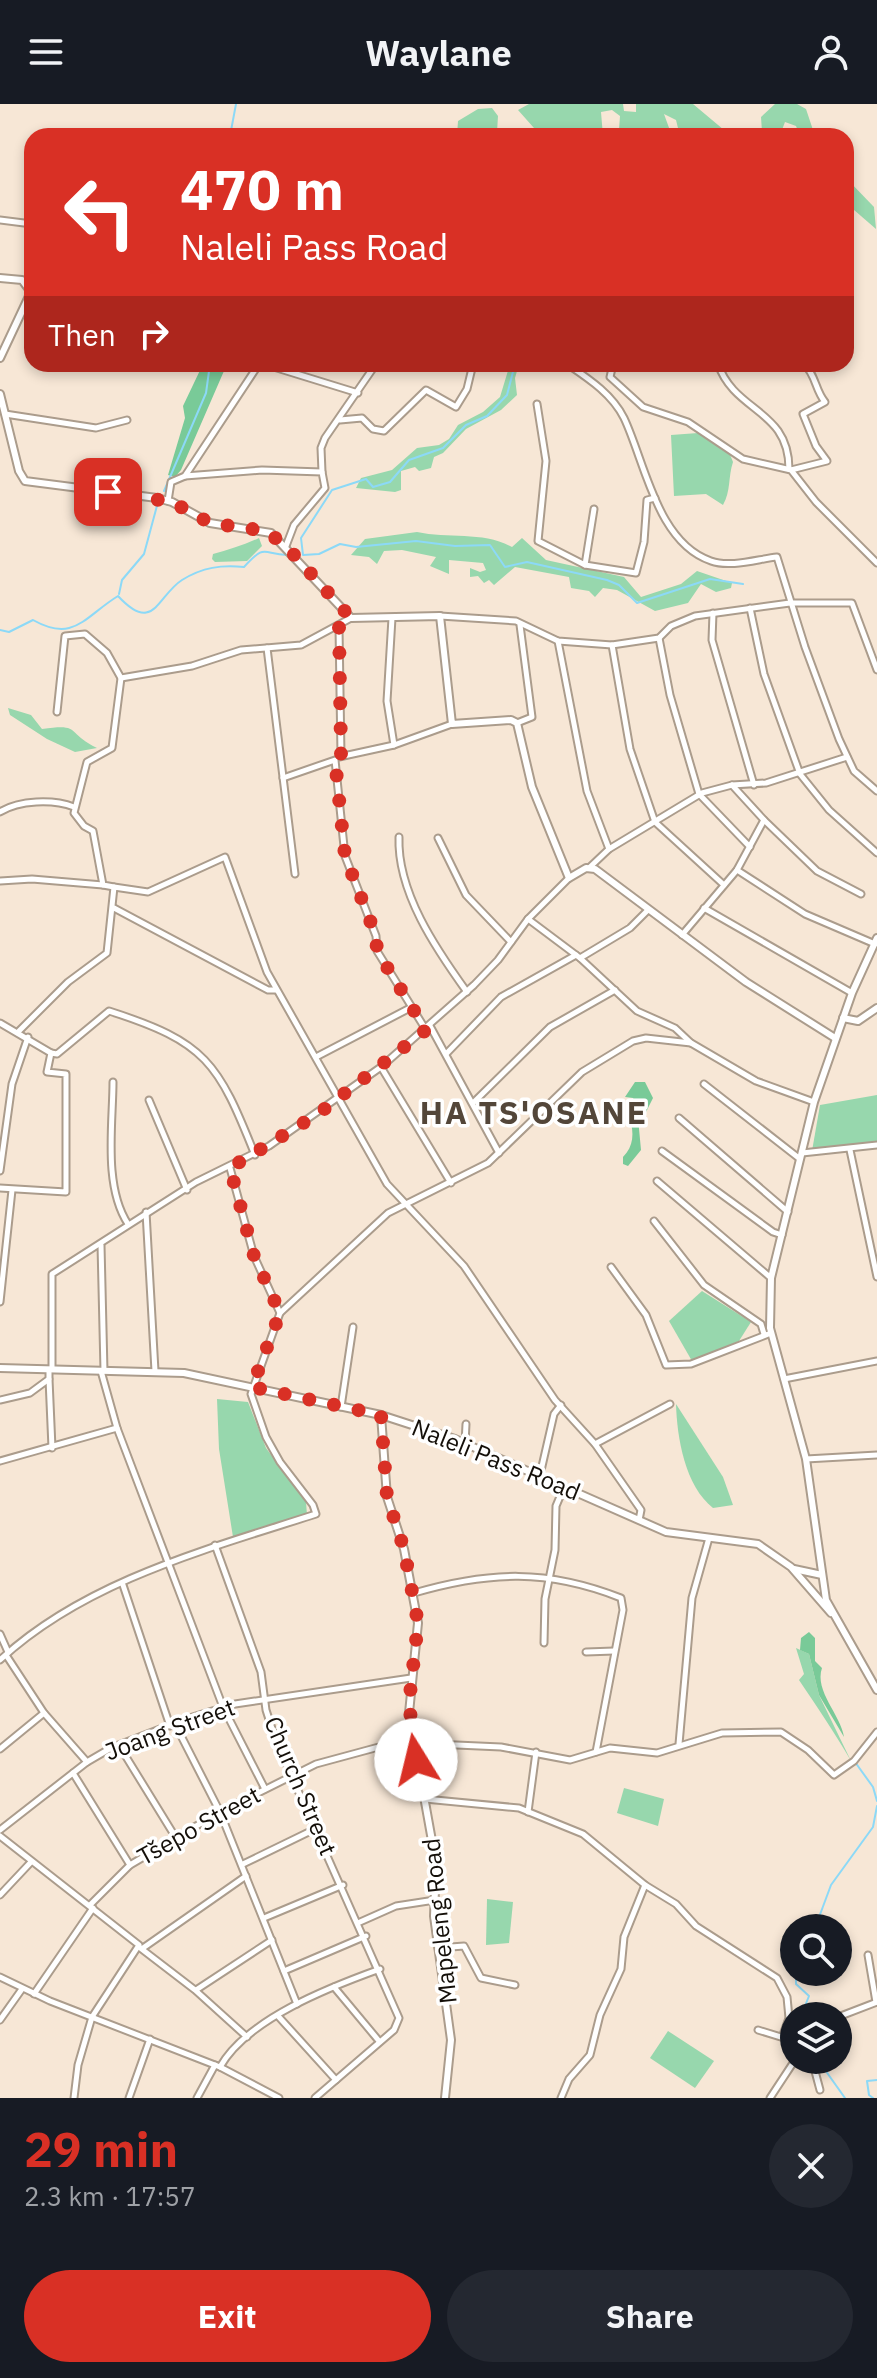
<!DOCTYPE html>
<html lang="en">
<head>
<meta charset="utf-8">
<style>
  :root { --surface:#171b24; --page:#242831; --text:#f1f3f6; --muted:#9ea1a6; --accent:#d93025 }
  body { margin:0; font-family:"IBM Plex Sans",sans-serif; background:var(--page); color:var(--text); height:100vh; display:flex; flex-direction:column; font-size:30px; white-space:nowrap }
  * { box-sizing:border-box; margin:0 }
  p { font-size:26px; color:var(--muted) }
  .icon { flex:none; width:44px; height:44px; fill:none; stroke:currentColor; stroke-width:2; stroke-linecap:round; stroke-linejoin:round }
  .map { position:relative; height:1994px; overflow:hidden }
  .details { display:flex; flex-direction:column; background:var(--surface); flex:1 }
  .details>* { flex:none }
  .top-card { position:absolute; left:24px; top:24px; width:830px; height:244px; border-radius:24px; box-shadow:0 4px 12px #0003; background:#d93025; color:#fff; overflow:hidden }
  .controls { position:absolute; left:780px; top:1810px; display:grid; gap:16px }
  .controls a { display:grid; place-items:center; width:72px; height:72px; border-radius:50%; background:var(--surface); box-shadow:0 4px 12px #0003; font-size:40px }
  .pin { position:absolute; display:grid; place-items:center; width:68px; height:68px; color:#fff; margin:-34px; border-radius:16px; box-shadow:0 4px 12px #0006 }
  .me { position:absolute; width:88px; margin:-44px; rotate:351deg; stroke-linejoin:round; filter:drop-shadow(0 0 6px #0008) }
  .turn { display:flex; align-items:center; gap:28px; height:168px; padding:0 24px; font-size:36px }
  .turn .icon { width:104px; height:104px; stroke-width:2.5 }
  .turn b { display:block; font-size:56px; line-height:68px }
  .then { display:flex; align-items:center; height:76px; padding:0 24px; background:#0003; gap:16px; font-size:30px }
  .round { display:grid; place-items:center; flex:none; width:84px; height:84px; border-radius:42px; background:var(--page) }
  .summary { display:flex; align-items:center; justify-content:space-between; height:136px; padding:0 24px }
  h1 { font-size:48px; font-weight:800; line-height:60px; color:var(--accent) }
  .button { display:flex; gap:16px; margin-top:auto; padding:16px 24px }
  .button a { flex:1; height:92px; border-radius:48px; background:var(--accent); color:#fff; font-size:32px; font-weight:800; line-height:92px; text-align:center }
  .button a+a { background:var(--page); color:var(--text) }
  header { display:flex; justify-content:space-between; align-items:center; height:104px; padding:0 24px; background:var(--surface); font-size:36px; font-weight:800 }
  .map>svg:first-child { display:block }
  .green { fill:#97d7ad }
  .forest { fill:#79ca98 }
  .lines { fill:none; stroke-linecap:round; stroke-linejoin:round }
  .stream { stroke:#8cd9f7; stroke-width:2 }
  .minor-casing { stroke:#ab9c8c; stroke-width:9 }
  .tertiary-casing { stroke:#ab9c8c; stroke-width:10 }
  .secondary-casing { stroke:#ab9c8c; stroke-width:10 }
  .minor { stroke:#fff; stroke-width:5 }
  .tertiary { stroke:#fff; stroke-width:6 }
  .secondary { stroke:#fff; stroke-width:6 }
  .route { stroke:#d93025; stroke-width:14; stroke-dasharray:0 25.2 }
  .labels { text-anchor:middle; stroke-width:7; stroke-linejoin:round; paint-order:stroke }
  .street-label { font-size:24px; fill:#140f09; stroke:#fff }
  .district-label { font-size:32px; font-weight:bold; letter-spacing:2px; fill:#534639; stroke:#fff }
</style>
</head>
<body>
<header><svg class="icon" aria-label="menu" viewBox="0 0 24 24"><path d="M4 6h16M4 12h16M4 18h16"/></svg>Waylane<svg class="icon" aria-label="person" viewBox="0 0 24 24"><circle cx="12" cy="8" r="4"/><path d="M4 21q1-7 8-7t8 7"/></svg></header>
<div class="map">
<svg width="877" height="1994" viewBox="0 0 877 1994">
  <rect width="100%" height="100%" fill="#f7e7d6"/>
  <g class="green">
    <polygon points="529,0 623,0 624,7 636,8 636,0 693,0 724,26 715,32 697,32 689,25 680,32 676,16 664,10 672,32 635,32 619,26 620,12 612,6 601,8 603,32 533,32 534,24 518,6"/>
    <polygon points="775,0 797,0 806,5 815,32 800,32 796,22 785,18 780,31 769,32 762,28 761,13"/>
    <polygon points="492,4 498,12 497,28 503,32 457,32 458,17 478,5"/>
    <polygon points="846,74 874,103 876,125 846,99"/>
    <polygon points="510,260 519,260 515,274 517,291 501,306 466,325 443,349 434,353 431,364 419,367 415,363 401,367 401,386 395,388 356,384 361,374 392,366 417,344 439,341 449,335 458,321 483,308 500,293"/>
    <path d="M698 329 729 348 733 358C728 373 731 387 723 401L706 390 674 392 671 331Z"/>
    <path d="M417 428C448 435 484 427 512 443L522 434 546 456 624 473 641 493 681 480 697 467 732 479 731 484 716 488 701 480 688 499 655 507 617 486 603 484 595 493 589 487 571 484 569 473 515 463 494 481 489 476 484 479 478 472 470 473V464L480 468 486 466 483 459 449 456V470L430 462 436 453 402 446 384 447 377 460 369 453 351 451 365 435Z"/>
    <path d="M259 434 262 442 247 457 215 458 212 455 213 450C228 446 244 441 259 434Z"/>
    <path d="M8 604 31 611 42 625C82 619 65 628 97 644L75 648 47 635 10 611Z"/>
    <polygon points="877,991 877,1038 812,1047 820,1001"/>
    <polygon points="702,1187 751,1218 739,1237 692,1257 669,1217"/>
    <polygon points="217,1295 248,1298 266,1344 306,1398 307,1411 233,1433 219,1345"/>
    <path d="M676 1300 723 1373 733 1401 713 1404C685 1382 677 1334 676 1300Z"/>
    <path d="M796 1544 809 1550 819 1591 851 1657C835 1629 815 1600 799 1576L804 1570Z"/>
    <polygon points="624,1684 664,1695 658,1722 617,1709"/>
    <polygon points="487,1795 513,1798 509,1839 486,1841"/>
    <polygon points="668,1927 714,1957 695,1984 650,1954"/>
  </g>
  <g class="forest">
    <polygon points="203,260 227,260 181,366 175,373 168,371 185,314 183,302"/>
    <path d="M635 978H645L653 994 645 1010 638 1014 641 1046 628 1062 623 1060V1053C634 1042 634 1029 630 1015L638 1004 633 994 625 993Z"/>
    <path d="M809 1528 815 1534V1557L822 1564C814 1587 841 1611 844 1633L819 1591 809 1550 800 1546 801 1534Z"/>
  </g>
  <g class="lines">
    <g class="stream">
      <polyline points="230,32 236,0"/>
      <polyline points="515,260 507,291 487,312 466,321 443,344 409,356 390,378 373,383 366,375 332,386 301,434 303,451 319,450 340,440 356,443 416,437 455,442 490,441 505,463 527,458 607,476 619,481 637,499 710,475 743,480"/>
      <polyline points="164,387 206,289 210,260"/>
      <polyline points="119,490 122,476 144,450 158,398"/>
      <path d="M0 526 9 528 33 516C74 539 84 513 118 492 154 531 157 492 182 476 203 463 221 461 244 463 266 439 262 450 287 451"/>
      <polyline points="855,1658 873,1683 877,1697"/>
      <polyline points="815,1824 831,1781 873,1723 877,1702"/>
      <polyline points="796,1868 796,1880 809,1892 801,1912"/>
      <polyline points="818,1956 845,1994"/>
      <polyline points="873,1994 869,1991 867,1977 877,1976"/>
    </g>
    <g class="minor-casing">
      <g id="minor">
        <polyline points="0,116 32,120"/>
        <polyline points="264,260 358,289"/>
        <path d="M567 260C589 275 612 290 624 314 645 358 657 439 711 457 730 464 758 455 777 453L805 543 839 635 854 667 877 687"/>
        <polyline points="613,260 610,273 643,303 688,318 743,355 791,366 816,398 877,459"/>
        <path d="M718 260C735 309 789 305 789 365"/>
        <polyline points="537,300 546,357 538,437 585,461 636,469 644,438 647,396 655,394"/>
        <polyline points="5,310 96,324 127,316"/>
        <polyline points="340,316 362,314 373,325 384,327 426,286 456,303 467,285 473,260"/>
        <path d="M791 366 827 357 816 342 803 310 825 298C815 286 816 271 804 260"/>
        <polyline points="322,368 321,344 325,334 376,260"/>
        <polyline points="185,372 262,366 322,368 325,384 294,421 286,442"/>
        <polyline points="168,397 171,378 185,372 259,260"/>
        <polyline points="585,461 594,405"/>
        <polyline points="750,504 764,570 800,670 829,706 877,749"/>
        <polyline points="713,509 712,536 754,681"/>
        <polyline points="440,512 516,517 558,537 612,541 659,534 671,522 695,512 790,499 852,499 877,566"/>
        <polyline points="392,514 387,597 394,641"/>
        <polyline points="339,523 341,652"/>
        <polyline points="659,534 670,591 699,690 750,743"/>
        <polyline points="558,537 587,687 609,745"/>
        <polyline points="612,541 630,645 655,718 724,781"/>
        <polyline points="267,544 295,770"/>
        <polyline points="121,574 192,562 241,546 301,541 351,514"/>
        <polyline points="57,608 65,532 85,530 107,549 121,574 112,644 87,658 74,709 84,722 93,727 103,781 114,783"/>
        <polyline points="517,619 532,613 520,521"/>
        <polyline points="339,653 394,641 452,620"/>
        <polyline points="283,674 335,656 345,752 376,832 377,847 426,926"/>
        <path d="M0 708C19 696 53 695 74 703"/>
        <polyline points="764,716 817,767 861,790"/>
        <path d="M399 733C397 788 436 845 467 888"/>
        <polyline points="438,734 466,791 511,838"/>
        <polyline points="590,763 609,745 702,689 732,681 766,679 847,653"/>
        <polyline points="737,766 805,810 875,840"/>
        <polyline points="0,777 32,775 103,781"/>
        <polyline points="114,804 268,886 276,886"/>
        <polyline points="704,804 852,889"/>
        <polyline points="528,815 580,854 637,907 675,924 691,939 756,977 814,998"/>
        <polyline points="682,831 737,766 764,716 732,681"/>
        <polyline points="580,854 630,824 647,807"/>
        <polyline points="0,919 51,949"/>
        <polyline points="430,922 499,1049"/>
        <polyline points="19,927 68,878 107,849 114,783 148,788 225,753 267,868 387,1080 464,1162 555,1296 595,1340 641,1406 639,1416"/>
        <polyline points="446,950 501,893 576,851"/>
        <polyline points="316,953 410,904"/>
        <polyline points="381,963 451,1079"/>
        <path d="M113 978C113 1019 103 1082 128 1120"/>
        <polyline points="704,980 800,1055"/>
        <polyline points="149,996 187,1086"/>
        <polyline points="473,999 550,923 615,886"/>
        <polyline points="679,1014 788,1108"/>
        <polyline points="850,1046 877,1173"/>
        <polyline points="662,1047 773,1128 782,1131"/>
        <polyline points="802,1049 877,1041"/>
        <polyline points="230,1064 254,1152 280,1209"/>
        <polyline points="0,1067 12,980 28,933"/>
        <polyline points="657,1077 771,1174"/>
        <path d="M0 1084 66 1088V970L47 968 51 949 57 950 109 907C206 938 218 958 255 1051"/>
        <polyline points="146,1108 155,1267"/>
        <polyline points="654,1117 704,1181 761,1220 764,1230"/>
        <polyline points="101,1141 104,1267"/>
        <polyline points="611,1163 646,1211 666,1261 691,1260 771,1229"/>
        <polyline points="0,1198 12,1086"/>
        <polyline points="52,1265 52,1170 196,1078 269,1042 381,963 474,881 498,856 528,815 569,774"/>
        <polyline points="101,1267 117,1324 223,1603 265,1685"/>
        <polyline points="49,1275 52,1344"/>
        <polyline points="784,1275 877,1257"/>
        <polyline points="0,1296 30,1289 49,1275 49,1266"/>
        <polyline points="341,1303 353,1223"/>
        <polyline points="465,1340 466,1320"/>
        <polyline points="595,1340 670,1300"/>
        <polyline points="806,1355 877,1351"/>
        <polyline points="0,1357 117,1324"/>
        <polyline points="540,1371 554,1310 561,1301"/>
        <polyline points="215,1441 261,1568 266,1606 276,1637 399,1914 394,1926 315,1994"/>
        <polyline points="123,1481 170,1622"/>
        <path d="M414 1489C489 1467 548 1465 621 1494L623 1506 596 1648"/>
        <polyline points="0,1530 8,1548"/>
        <polyline points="544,1539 545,1495 555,1446 556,1402 564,1383"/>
        <polyline points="586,1548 614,1547"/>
        <polyline points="6,1551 44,1609 87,1658"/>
        <path d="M0 1556C85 1477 208 1445 316 1410L313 1401 280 1358 266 1333 251 1290 280 1209 388 1109 488 1059 582 968 633 937 646 934 691 939"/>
        <polyline points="175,1620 220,1708 297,1900"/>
        <polyline points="412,1639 501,1643 570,1656 610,1644 657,1649 722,1629 781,1628 808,1646 834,1671 854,1657 877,1628"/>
        <polyline points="679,1640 692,1494 709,1434"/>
        <polyline points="120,1643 176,1734"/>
        <polyline points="0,1645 44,1609"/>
        <polyline points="73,1669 130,1761"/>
        <polyline points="425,1695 519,1704 583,1730 645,1781 676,1800 696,1822 777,1874 787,1893 789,1914 783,1931"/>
        <polyline points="528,1708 536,1648"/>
        <polyline points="0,1726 87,1658 111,1644 186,1615 235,1600 411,1574"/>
        <polyline points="0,1732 139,1841 92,1913 78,1961 74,1994"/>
        <polyline points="243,1760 317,1724"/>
        <polyline points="0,1791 31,1758"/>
        <polyline points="90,1801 130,1761 220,1708 316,1660 412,1634"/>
        <polyline points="264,1814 343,1781"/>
        <polyline points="360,1818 396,1802 435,1796"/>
        <polyline points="139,1843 195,1886 247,1933"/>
        <polyline points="143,1844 246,1772"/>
        <polyline points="438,1844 464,1842 481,1874 515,1881"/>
        <polyline points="868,1851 876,1898"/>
        <polyline points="284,1867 366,1832"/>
        <polyline points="0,1873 50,1897 220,1963 279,1994"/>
        <polyline points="334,1883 379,1937"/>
        <polyline points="196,1886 272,1836"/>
        <polyline points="34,1890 93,1804"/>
        <polyline points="278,1912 336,1976"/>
        <polyline points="838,1913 877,1898"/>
        <polyline points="0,1916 22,1885"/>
        <polyline points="758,1926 794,1937"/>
        <polyline points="812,1956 820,1986"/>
        <path d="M220 1963C247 1915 330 1883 380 1865"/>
        <polyline points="129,1994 150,1935"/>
        <polyline points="197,1994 215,1961"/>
        <polyline points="561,1994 569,1975 590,1951 600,1911 621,1865 624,1833 645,1781"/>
        <polyline points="770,1994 795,1956"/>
      </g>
    </g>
    <g class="tertiary-casing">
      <g id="tertiary">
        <polyline points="0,174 22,176 31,188 0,254"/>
        <polyline points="0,290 19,367 25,377 157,394 172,398 210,419 271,429 351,514 440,512 452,620 511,616 517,619 532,683 569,774 586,764 595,765 746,878 835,934"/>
        <polyline points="843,914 858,917 877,904"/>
        <polyline points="381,1311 387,1393 404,1445 418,1519 409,1609 436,1759 434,1812 451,1936 445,1994"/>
      </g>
    </g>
    <g class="secondary-casing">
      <g id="secondary">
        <polyline points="877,834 852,889 814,998 771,1174 770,1224 806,1355 826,1496 877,1586"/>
        <polyline points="0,1264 184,1269 381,1311 455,1335 666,1428 758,1440 791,1463 831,1509"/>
        <polyline points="794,1465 822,1471"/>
      </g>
    </g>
    <use href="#minor" class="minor"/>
    <use href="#tertiary" class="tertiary"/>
    <use href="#secondary" class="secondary"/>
  </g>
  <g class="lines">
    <polyline class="route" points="108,388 172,398 210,419 266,427 286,442 351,514 339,523 341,645 341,652 335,656 345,752 376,832 377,847 426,926 318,1010 230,1064 254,1152 280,1209 252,1283 381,1311 387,1393 404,1445 418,1519 409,1599 416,1656"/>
  </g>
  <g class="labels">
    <g class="street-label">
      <text transform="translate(496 1356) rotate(22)" y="8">Naleli Pass Road</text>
      <text transform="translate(170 1626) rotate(-20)" y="8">Joang Street</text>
      <text transform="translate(300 1682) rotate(67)" y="8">Church Street</text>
      <text transform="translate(199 1722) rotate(-29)" y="8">Tšepo Street</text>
      <text transform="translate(440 1817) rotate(-96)" y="8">Mapeleng Road</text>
    </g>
    <g class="district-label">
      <text x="534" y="1020">HA TS'OSANE</text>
    </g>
  </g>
</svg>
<div class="controls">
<a><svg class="icon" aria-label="search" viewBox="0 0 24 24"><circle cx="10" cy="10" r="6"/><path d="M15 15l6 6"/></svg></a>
<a><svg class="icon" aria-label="layers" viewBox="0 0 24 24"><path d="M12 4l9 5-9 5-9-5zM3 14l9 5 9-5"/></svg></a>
</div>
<div class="pin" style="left:108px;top:388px;background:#d93025"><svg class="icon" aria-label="arrive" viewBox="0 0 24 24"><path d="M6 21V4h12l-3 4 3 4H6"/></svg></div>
<svg class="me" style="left:416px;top:1656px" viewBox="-20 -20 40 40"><circle r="19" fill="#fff"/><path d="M0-13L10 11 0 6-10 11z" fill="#d93025"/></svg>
<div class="top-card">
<div class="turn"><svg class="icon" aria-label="left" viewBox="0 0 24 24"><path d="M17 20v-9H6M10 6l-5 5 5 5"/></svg><div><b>470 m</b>Naleli Pass Road</div></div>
<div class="then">Then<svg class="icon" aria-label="right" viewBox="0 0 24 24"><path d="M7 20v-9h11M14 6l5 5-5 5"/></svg></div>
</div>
</div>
<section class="details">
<div class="summary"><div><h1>29 min</h1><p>2.3 km · 17:57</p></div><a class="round"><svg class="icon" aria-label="close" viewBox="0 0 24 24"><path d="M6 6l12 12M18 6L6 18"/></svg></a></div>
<div class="button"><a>Exit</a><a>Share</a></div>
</section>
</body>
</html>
